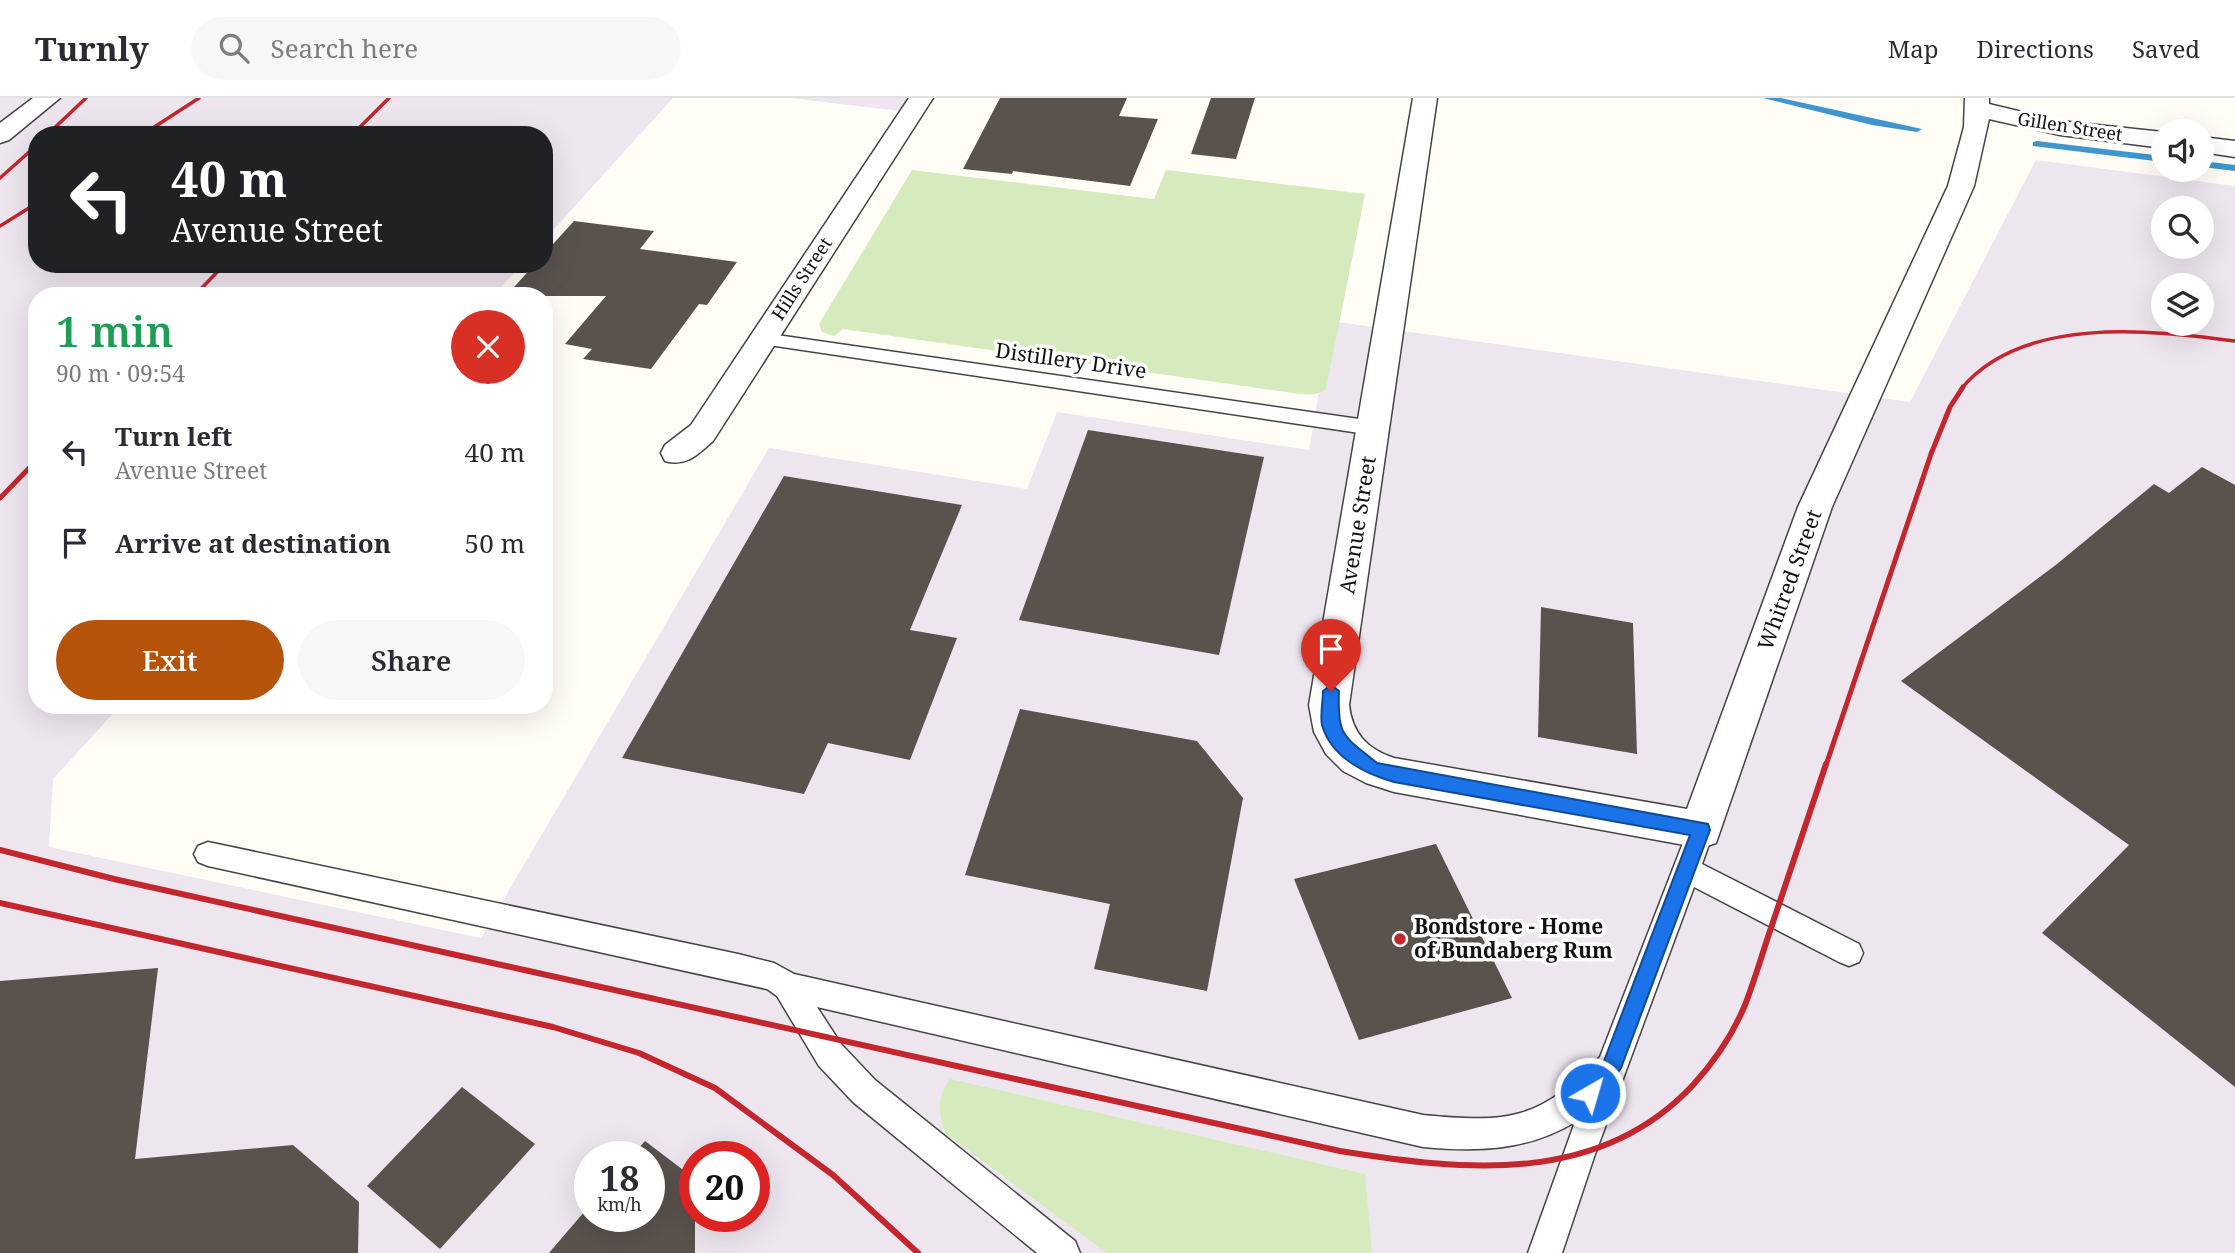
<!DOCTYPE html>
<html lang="en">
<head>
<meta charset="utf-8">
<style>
  :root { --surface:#fff; --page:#f7f7f7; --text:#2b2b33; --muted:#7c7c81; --line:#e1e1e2; --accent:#b45309 }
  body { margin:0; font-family:"Noto Serif",serif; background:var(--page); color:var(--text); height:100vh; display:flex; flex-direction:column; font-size:26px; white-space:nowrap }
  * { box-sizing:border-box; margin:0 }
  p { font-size:23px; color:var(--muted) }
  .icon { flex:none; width:38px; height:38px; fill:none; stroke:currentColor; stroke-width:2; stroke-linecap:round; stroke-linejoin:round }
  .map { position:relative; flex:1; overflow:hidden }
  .side { position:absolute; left:28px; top:189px; width:525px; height:427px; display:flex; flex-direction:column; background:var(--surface); border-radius:28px; box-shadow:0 7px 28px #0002 }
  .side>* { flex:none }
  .guide { position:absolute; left:28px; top:28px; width:525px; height:147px; border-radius:28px; box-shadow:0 7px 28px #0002; background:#202124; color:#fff; overflow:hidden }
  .buttons { position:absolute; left:2151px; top:21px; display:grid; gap:14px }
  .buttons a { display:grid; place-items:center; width:63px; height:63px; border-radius:50%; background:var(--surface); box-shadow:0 7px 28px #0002; font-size:35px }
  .speed { position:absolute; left:574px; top:1043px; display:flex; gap:14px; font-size:35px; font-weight:700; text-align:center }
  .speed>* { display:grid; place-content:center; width:91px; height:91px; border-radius:50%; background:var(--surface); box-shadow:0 7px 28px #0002; line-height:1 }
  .speed small { font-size:18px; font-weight:400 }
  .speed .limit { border:10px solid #d22; background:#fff; color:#111 }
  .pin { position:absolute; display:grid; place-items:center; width:60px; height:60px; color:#fff; margin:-72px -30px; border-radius:50% 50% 50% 0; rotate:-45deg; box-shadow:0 0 7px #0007 }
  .pin .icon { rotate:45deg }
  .me { position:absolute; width:77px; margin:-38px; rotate:38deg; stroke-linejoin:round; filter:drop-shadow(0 0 5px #0008) }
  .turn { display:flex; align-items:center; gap:24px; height:147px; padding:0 28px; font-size:32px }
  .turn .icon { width:91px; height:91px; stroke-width:2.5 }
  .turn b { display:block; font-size:49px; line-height:60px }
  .round { display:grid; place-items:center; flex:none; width:74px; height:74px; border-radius:37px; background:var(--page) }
  .head { display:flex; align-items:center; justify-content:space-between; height:119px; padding:0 28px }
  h1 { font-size:42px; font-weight:600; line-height:52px; color:#1e9e55 }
  .primary-button { display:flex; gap:14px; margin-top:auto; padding:14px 28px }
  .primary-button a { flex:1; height:80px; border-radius:42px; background:var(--accent); color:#fff; font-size:28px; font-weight:600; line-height:80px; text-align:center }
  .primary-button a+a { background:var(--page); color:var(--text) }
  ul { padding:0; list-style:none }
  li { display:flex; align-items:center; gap:21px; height:91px; padding:0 28px }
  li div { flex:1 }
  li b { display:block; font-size:26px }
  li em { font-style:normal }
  header { display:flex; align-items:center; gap:42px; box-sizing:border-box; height:98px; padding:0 35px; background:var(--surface); border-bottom:2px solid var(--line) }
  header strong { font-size:33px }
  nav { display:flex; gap:38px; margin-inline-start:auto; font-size:24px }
  .search { width:490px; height:63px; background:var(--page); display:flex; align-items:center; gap:18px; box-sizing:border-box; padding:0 24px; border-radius:38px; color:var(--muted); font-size:26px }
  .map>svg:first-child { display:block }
  .industrial { fill:#eee6ef; fill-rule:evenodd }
  .green { fill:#d5ebbd }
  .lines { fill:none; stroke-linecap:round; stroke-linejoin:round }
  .stream { fill:#3f96cf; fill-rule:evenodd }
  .building { fill:#5a524d }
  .lane-casing { stroke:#444; stroke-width:3 }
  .street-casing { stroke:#444; stroke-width:3 }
  .lane { fill:#fff; fill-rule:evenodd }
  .street { fill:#fff; fill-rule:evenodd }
  .rail-far2 { stroke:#c4262e; stroke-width:3.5 }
  .rail-far1 { stroke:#c4262e; stroke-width:5 }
  .rail { stroke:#c4262e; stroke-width:6 }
  .route { fill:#1a73e8; stroke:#114b97; stroke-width:2 }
  .poi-dot { fill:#c4262e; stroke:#fff; stroke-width:2.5 }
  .labels { text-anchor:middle; stroke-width:7; stroke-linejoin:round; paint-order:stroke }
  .far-street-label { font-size:18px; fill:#111; stroke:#fff }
  .street-label { font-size:21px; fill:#111; stroke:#fff }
  .poi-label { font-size:21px; font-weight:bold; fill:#111; stroke:#fff; text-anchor:start }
</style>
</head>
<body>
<header>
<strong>Turnly</strong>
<div class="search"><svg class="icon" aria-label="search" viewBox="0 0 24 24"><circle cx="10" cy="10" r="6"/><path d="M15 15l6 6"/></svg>Search here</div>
<nav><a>Map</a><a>Directions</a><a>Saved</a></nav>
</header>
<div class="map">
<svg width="2235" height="1155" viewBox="0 0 2235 1155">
  <rect width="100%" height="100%" fill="#fffdf5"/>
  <g class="industrial">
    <path d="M0 0H673L544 142V37H37V166H522L493 198H37V607H121L53 681 49 749 481 840 769 350 1027 391 1057 314 1309 352 1331 223 1910 304 2036 62 2235 88V1155H0ZM2163 110H2202V149H2163ZM2163 187H2202V226H2163ZM590 1059H649V1118H590ZM695 1059H754V1118H695Z"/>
    <polygon points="790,0 917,0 908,14"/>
  </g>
  <g class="green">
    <path d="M912 72 1154 101 1166 72 1365 96 1326 291C1318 299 1304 296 1293 295L843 231 834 238 822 234 819 226Z"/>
    <path d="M950 981 1365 1076 1372 1155H1107L946 1036C938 1016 936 999 950 981Z"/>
  </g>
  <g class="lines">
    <g class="stream">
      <polygon points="1763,0 1781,0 1922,31 1917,34 1872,27"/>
      <polygon points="2037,43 2163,58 2163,64 2033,48 2033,44"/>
      <polygon points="2202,63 2235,67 2235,73 2202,69"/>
    </g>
  </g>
  <g class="building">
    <polygon points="1000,0 1127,0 1119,18 1158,21 1130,88 1013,73 1012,76 963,71"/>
    <polygon points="1211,0 1255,0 1236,61 1191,56"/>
    <polygon points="574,123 654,133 640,151 737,164 707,207 699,206 651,271 583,261 592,251 565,246 606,198 506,198 535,166 544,166 544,156"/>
    <polygon points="1088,332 1264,359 1219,557 1019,522"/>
    <polygon points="2202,369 2235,387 2235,989 2042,835 2129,747 1901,583 2057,466 2154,386 2169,395"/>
    <polygon points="784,378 962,407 910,532 957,540 910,662 828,645 804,696 622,660"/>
    <polygon points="1541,509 1633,525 1637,656 1538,639"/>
    <polygon points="1020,611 1197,643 1243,700 1207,893 1094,871 1110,806 965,777"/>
    <polygon points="1436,746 1512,900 1359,942 1294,781"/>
    <polygon points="158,870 135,1061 293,1047 359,1104 358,1155 0,1155 0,883"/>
    <polygon points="462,989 535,1046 440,1151 367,1088"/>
    <polygon points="645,1043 695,1081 695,1155 549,1155 590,1107 590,1118 649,1118 649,1059 631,1059"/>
  </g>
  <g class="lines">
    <g class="lane-casing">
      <g id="lane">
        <polygon points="763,235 1373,323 1380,325 1383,330 1380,335 1373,337 756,245 753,241 756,237"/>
        <path d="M1701 720 1711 724 1714 732 1702 766 1859 846 1863 855 1859 864 1849 868 1839 864 1694 789 1594 1059 1562 1155H1528L1575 1024C1527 1053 1478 1054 1423 1049L817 909 841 946 875 982 1075 1143 1080 1155H1037L853 1004 819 968 777 898 767 891 208 768 198 764 194 756 198 748 208 744 738 856 774 865 794 876 1423 1017C1508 1025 1539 1023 1600 959L1688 732 1691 724Z"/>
      </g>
    </g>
    <g class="street-casing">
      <g id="street">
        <polygon points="33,0 60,0 9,42 0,45 0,25"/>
        <path d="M909 0H933L713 343C698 356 687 369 665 363L661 355 665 347 691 327Z"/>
        <path d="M1413 0H1437L1349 607C1352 635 1367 651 1394 660L1687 711 1798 409 1948 88 1964 29 1965 0H1989V6L2060 23 2163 34V50L2060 37 1989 21 1974 88 1832 409 1716 745 1701 750 1394 694 1366 685 1343 673 1326 656 1314 634 1309 607Z"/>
        <polygon points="2202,39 2235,43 2235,59 2202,54"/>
      </g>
    </g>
    <use href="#lane" class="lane"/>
    <use href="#street" class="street"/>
    <g class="rail-far2">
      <polyline points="47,37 86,0"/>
      <polyline points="142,37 199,0"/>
      <polyline points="352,37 389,0"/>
      <polyline points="0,80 37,47"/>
      <polyline points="0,128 37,105"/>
      <polyline points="194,198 225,166"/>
      <path d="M1961 291C2022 217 2150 232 2235 243"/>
    </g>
    <g class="rail-far1">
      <polyline points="0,400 37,362"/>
      <polyline points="1826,667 1931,356 1950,309 1963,289"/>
    </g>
    <g class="rail">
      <path d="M0 752 114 781 1340 1053C1464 1073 1599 1088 1693 987 1714 964 1733 936 1745 907 1755 881 1763 853 1772 827 1790 773 1808 719 1826 666"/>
      <polyline points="0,805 553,929 639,955 715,990 833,1077 918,1155"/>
    </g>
  </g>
  <path class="route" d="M1331 587 1339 593C1337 639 1343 637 1377 665L1708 726 1710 732 1621 970 1598 1002 1590 1005 1583 1002 1580 995 1604 963 1690 737 1394 684C1365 676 1331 659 1322 627 1320 617 1323 603 1323 593Z"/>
  <circle class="poi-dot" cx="1400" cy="841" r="7"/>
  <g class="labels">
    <g class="far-street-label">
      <text transform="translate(2070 29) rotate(9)" y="6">Gillen Street</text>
      <text transform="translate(802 181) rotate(-57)" y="6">Hills Street</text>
    </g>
    <g class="street-label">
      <text transform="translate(1071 263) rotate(8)" y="7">Distillery Drive</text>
      <text transform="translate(1358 427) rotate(-81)" y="7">Avenue Street</text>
      <text transform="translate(1790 482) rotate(-70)" y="7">Whitred Street</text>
    </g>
    <g class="poi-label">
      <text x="1414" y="836">Bondstore - Home<tspan x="1414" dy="24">of Bundaberg Rum</tspan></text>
    </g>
  </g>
</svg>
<div class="buttons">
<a><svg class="icon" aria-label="sound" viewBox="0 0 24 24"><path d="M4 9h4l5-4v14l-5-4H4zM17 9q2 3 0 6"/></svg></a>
<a><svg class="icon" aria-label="search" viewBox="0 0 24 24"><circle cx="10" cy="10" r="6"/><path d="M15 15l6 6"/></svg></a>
<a><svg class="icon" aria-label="layers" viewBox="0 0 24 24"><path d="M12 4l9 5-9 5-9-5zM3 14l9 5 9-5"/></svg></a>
</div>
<div class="speed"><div>18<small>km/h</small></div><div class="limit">20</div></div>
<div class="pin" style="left:1331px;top:593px;background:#d93025"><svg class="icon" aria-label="arrive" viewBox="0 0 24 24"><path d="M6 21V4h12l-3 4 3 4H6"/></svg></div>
<svg class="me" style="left:1590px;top:995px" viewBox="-20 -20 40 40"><circle r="17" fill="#1a73e8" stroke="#fff" stroke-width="3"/><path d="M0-11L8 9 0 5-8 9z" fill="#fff"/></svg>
<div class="guide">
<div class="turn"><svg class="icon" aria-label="left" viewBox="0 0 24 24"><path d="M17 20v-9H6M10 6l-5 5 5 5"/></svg><div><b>40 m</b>Avenue Street</div></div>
</div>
<section class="side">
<div class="head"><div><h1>1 min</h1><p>90 m · 09:54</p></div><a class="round" style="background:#d93025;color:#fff"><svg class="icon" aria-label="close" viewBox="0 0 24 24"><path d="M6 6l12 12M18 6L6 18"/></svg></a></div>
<ul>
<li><svg class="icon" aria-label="left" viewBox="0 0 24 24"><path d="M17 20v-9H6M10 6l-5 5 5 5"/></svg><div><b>Turn left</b><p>Avenue Street</p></div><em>40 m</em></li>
<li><svg class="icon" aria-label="arrive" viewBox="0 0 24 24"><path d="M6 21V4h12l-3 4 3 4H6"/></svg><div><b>Arrive at destination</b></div><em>50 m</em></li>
</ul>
<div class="primary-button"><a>Exit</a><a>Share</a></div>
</section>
</div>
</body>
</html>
